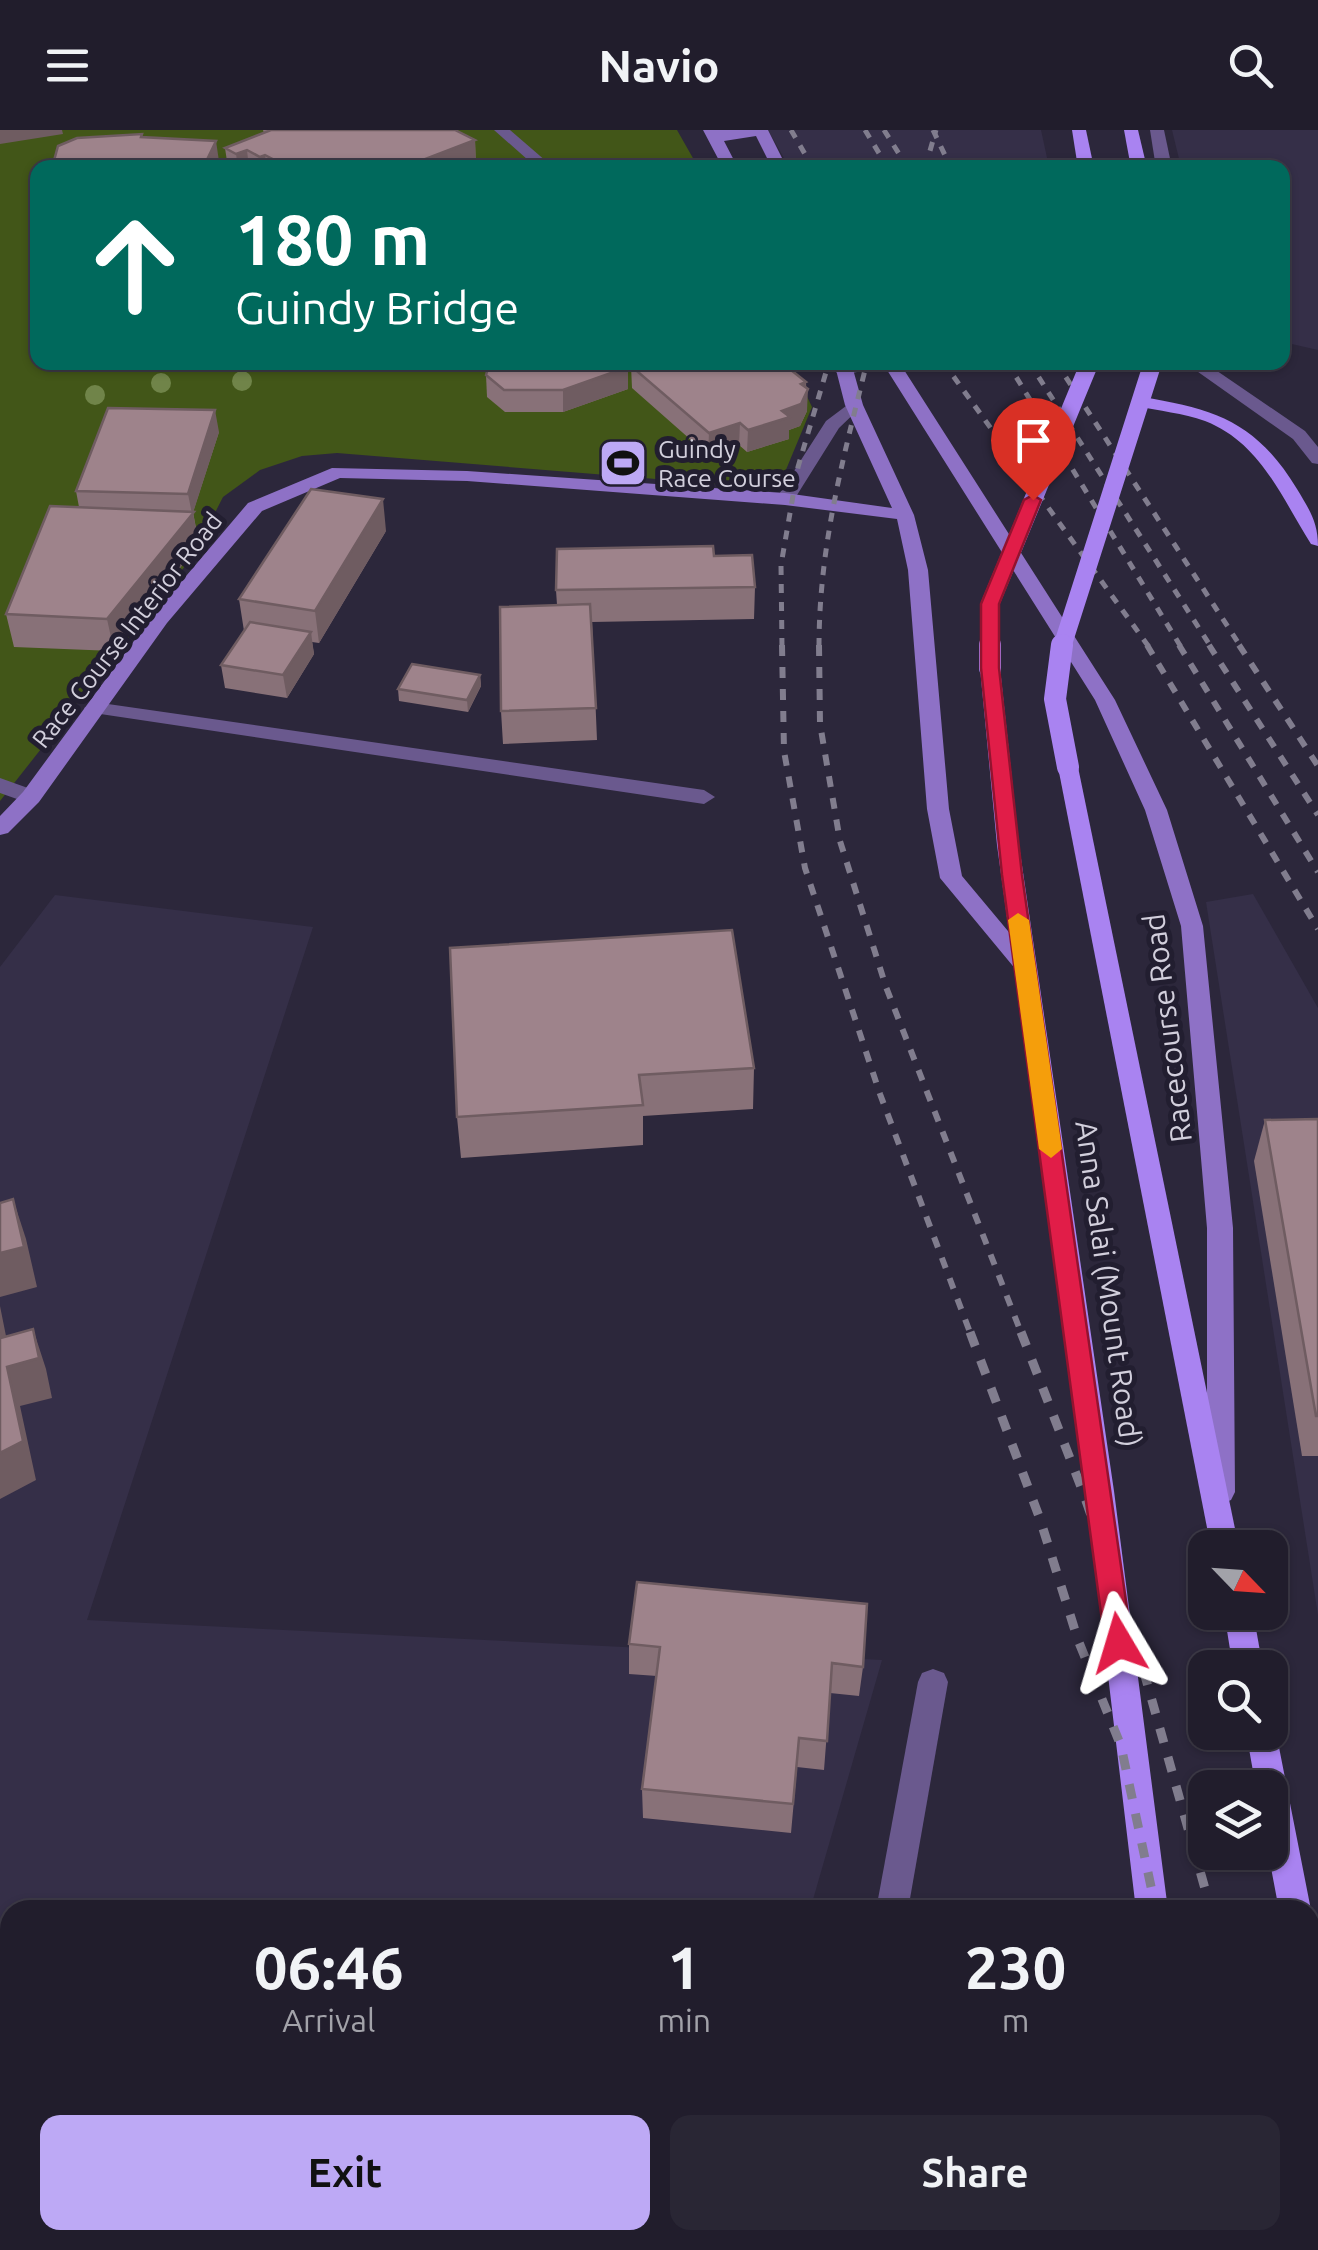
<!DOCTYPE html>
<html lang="en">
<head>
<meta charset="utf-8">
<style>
  :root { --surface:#211d2c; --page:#292634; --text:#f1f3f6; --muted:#a2a2a9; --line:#3e3b48; --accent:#bda9f5 }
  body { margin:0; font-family:Ubuntu,sans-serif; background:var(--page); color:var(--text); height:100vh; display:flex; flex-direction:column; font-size:38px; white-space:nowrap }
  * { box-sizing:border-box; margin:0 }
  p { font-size:32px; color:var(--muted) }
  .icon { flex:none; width:55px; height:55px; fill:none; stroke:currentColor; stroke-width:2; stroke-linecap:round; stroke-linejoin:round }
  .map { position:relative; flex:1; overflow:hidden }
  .details { position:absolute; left:0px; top:1770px; width:1320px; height:350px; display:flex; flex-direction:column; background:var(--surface); border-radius:30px 30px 0 0; box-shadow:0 2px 8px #0004,0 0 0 2px var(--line) }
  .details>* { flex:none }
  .top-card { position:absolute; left:30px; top:30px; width:1260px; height:210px; border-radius:20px; box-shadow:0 2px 8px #0004,0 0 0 2px var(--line); background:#00695c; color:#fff; overflow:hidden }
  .needle { width:65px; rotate:115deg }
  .controls { position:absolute; left:1188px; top:1400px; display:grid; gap:20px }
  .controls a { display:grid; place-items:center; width:100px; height:100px; border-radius:20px; background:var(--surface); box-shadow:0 2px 8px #0004,0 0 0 2px var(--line); font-size:50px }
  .pin { position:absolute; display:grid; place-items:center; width:85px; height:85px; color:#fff; margin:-102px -42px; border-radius:50% 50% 50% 0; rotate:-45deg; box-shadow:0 0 10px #0007 }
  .pin .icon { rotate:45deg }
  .me { position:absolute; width:110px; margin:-55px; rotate:353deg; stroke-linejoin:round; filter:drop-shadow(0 0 8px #0008) }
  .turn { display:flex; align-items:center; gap:35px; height:210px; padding:0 40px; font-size:45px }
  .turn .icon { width:130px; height:130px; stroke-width:2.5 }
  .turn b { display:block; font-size:70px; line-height:85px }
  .eta { display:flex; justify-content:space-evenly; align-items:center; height:170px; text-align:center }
  .eta b { font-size:60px; font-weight:700; line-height:70px }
  .primary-button { display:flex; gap:20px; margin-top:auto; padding:20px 40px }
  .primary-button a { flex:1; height:115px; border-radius:20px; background:var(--accent); color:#111; font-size:40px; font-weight:700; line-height:115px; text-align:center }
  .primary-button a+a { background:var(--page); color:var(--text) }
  header { display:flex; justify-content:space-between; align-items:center; height:130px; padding:0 40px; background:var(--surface); font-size:45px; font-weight:700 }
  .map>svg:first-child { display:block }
  .built { fill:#352f48 }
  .green { fill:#425618 }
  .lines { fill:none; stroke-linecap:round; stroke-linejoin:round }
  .lane { fill:#6a598e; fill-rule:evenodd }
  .street { fill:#6a598e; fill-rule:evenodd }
  .secondary { fill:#8e71c6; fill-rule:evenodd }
  .primary { fill:#a983f1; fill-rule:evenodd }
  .rail-far2 { stroke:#817d8e; stroke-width:5; stroke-dasharray:9 9; stroke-linecap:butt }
  .rail-far1 { stroke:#817d8e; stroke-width:6; stroke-dasharray:11 11; stroke-linecap:butt }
  .rail { stroke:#817d8e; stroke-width:9; stroke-dasharray:15 15; stroke-linecap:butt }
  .primary-bridge-far1 { stroke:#a983f1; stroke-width:18 }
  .primary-bridge { stroke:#a983f1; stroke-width:22 }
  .tree { fill:#708449 }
  .wall { fill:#887178 }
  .shaded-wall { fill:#6f5c61 }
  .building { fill:#9e838b; stroke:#6f5c61; stroke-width:2.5 }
  .route { fill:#e11d48; stroke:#92132f; stroke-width:2.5 }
  .slow { fill:#f59e0b }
  .labels { text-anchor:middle; stroke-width:10; stroke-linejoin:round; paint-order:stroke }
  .far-poi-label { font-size:25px; fill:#d2cfdc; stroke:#221e30; text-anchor:start }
  .far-street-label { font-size:25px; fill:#d2cfdc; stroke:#221e30 }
  .street-label { font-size:30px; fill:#d2cfdc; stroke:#221e30 }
</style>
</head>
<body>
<header><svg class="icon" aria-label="menu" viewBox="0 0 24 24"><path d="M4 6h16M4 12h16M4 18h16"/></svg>Navio<svg class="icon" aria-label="search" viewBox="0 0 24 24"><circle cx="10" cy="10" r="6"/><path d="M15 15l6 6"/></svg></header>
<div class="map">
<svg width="1318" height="2120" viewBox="0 0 1318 2120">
  <rect width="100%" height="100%" fill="#2c273b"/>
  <g class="built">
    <polygon points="768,0 1041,0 1049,37 789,37"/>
    <polygon points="1172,0 1318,0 1318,220 1283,212 1282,38 1181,37"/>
    <polygon points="1253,764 1318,878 1318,1485 1206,772"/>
    <polygon points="55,765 313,797 87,1490 882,1530 810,1780 10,1780 10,2110 745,2110 747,2120 0,2120 0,837"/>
  </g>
  <polygon class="green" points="0,0 677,0 698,37 38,38 38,232 791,233 812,277 778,359 337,323 302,326 260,340 223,367 193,426 0,671"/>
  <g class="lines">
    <g class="lane">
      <polygon points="854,270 863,275 839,298 792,373 778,373 776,369 826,291"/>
      <polygon points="0,648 39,662 42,667 31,674 0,663"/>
      <polygon points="933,1539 944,1543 948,1552 908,1780 876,1780 918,1552 922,1543"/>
      <polygon points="10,2030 10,2065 0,2069 0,2034"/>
      <rect x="818" y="2110" width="36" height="10"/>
      <polygon points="1004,2110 1126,2110 1131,2120 1009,2120"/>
    </g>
    <g class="street">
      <polygon points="494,0 510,0 554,38 537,38"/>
      <polygon points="1150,0 1164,0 1172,38 1156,38"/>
      <polygon points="821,232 843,232 857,242 842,246"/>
      <polygon points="1184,232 1204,232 1305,301 1318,317 1318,334 1312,333 1293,309"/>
      <polygon points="94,572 704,660 715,667 704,674 87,582 84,578"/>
    </g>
    <g class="secondary">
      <polygon points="703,0 768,0 787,38 772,38 756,6 724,11 738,38 723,38"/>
      <polygon points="834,232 851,232 863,275 914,385 928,440 949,679 962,746 1033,831 1036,836 1033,841 1017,841 940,748 927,679 908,440 897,389 785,375 467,351 340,348 262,381 167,493 39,672 8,703 0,705 0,686 23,662 153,485 248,373 332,338 467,341 785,363 892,378 845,275"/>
      <polygon points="882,232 899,232 1115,570 1167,680 1203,796 1233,1098 1235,1362 1231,1370 1221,1374 1211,1370 1207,1362 1207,1098 1181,796 1145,680 1095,570"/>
    </g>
    <g class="primary">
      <polygon points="1072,0 1086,0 1094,38 1078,38"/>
      <polygon points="1124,0 1138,0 1147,38 1131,38"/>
      <path d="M1142 267C1216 279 1256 292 1297 359 1309 379 1318 392 1318 416L1311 414C1281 367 1261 313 1205 291 1183 283 1159 281 1136 276L1133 272Z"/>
      <polygon points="990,532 1000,538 1019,715 1114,1361 1168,1780 1136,1780 1086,1361 997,715 980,538"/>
      <polygon points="1068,630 1078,637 1239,1418 1211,1418 1058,637"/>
      <polygon points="1224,1482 1253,1482 1263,1538 1233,1538"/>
      <polygon points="1270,1592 1276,1602 1311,1780 1310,1782 1279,1780 1268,1722 1270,1658 1256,1658 1246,1602 1270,1602"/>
      <polygon points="1310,1840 1318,1843 1318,1913 1310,1910"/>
      <polygon points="1150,2110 1186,2110 1187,2120 1151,2120"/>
    </g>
    <g class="rail-far2">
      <polyline points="791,0 813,38"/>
      <polyline points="865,0 888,38"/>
      <polyline points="884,0 908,38"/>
      <polyline points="933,0 951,38"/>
      <polyline points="925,38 936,0"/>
      <polyline points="943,232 1149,517"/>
      <polyline points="1007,232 1181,517"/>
      <polyline points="1029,232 1211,517"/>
      <polyline points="1056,232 1241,517"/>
      <polyline points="782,517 781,435 798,337 829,232"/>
      <path d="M819 517C819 416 843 329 867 232"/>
    </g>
    <g class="rail-far1">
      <polyline points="782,515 784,621 805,738 880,964 971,1205"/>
      <polyline points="819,515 820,594 840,711 886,857 1022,1205"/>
      <polyline points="1147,515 1318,799"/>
      <polyline points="1179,515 1318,742"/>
      <polyline points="1209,515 1318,685"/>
      <polyline points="1239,515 1318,636"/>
    </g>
    <g class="rail">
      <polyline points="970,1202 1040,1389 1078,1510 1121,1616 1156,1780"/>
      <polyline points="1021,1202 1083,1362 1140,1528 1211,1780"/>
      <polyline points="1209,2110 1210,2120"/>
      <polyline points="1262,2110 1263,2120"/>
    </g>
    <g class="primary-bridge-far1">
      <polyline points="990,517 990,474 1090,232"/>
      <polyline points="1062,517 1153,232"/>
    </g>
    <g class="primary-bridge">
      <polyline points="990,515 990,538"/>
      <polyline points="1062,515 1055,569 1068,637"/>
    </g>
  </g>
  <g class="tree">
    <circle cx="242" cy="251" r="10"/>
    <circle cx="161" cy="253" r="10"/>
    <circle cx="95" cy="265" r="10"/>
  </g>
  <g class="wall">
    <polygon points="263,0 455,0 475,10 476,38 228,38 225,18 264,3"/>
    <polygon points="631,236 806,252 807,281 800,296 789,300 789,309 747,322 739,315 708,325 632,258"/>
    <polygon points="628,237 628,259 563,282 505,282 487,267 486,245"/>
    <polygon points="219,302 193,382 199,414 114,521 14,517 6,484 79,377 76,361"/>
    <polygon points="386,401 319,513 312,512 314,524 287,568 225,558 221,535 244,501 239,469"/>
    <polygon points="714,426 755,457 754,489 592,492 597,610 503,614 501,581 557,475 556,460"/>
    <polygon points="480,545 481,556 468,582 399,571 398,559"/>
    <polygon points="450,818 754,938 753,979 643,986 643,1015 461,1028 457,987"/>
    <polygon points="1318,989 1318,1326 1302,1326 1254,1031 1265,990"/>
    <polygon points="629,1514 863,1537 859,1566 830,1563 824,1640 797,1637 791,1703 643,1688 642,1659 657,1546 629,1544"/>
  </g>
  <g class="shaded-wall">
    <polygon points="0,0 62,0 63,4 0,14"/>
    <polygon points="475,10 476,38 402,38"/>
    <polygon points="216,11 220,38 203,38"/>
    <polygon points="247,20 249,38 238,38 236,24"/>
    <polygon points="265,25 267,38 261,38 260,27"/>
    <polygon points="628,237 628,259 563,282 563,260"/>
    <polygon points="806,252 805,265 808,259 807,281 800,296 789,300 789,309 747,322 748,300 782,281 801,254"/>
    <polygon points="215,280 219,302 193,383 199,414 114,521 107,489 192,384 188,364"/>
    <polygon points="740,293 739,315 708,325 709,303"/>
    <polygon points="383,369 386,401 319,513 315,481"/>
    <polygon points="311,502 314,524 287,568 283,545"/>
    <polygon points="480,545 481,556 468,582 467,570"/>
    <polygon points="13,1069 26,1109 37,1157 0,1167 0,1123"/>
    <polygon points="0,1176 12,1236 33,1199 46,1239 52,1268 20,1276 36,1350 0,1369"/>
  </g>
  <g class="building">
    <polygon points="271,0 455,0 475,10 402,38 290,38 265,25 260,27 247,20 236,24 225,18"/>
    <polygon points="142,4 141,7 216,11 203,38 52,38 58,16 77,8"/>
    <polygon points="490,232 623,232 628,237 563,260 504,260 486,245"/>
    <polygon points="642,232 781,232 806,252 801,254 808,259 801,274 782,281 790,287 748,300 740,293 709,303 631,236"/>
    <polygon points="108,278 215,280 188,364 76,361"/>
    <polygon points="311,359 383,369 315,481 239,469"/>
    <polygon points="50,376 194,382 107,489 6,484"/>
    <polygon points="713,416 714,426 752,425 755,457 556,460 557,419"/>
    <polygon points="590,474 596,578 501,581 500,477"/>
    <polygon points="250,492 311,502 283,545 221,535"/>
    <polygon points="412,534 480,545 467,570 398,559"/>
    <polygon points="732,800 754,938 639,945 643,975 457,987 450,818"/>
    <polygon points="1318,989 1318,1286 1316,1286 1265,990"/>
    <polygon points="13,1069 24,1117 0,1123 0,1073"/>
    <polygon points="33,1199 39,1228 7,1237 23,1311 0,1323 0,1203 1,1208"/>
    <polygon points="637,1452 867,1474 863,1537 832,1533 827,1611 799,1608 793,1674 642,1659 660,1517 629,1514"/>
  </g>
  <polygon class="route" points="1033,365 1041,370 999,474 999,538 1022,745 1132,1513 1128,1521 1119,1525 1109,1521 1105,1513 1002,745 981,538 981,474 1024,370"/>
  <polygon class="slow" points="1018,783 1029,790 1062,1019 1051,1028 1039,1019 1008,790"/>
  <defs>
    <g id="stadium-square" transform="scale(2.5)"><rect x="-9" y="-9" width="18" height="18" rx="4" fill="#bda9f5" stroke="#221e30"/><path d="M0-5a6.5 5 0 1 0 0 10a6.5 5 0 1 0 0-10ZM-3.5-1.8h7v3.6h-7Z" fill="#111"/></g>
  </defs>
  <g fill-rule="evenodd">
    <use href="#stadium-square" x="623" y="333"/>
  </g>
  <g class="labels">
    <g class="far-poi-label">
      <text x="658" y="328">Guindy<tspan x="658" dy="29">Race Course</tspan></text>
    </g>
    <g class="far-street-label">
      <text transform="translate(127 500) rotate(-52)" y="9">Race Course Interior Road</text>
    </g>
    <g class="street-label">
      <text transform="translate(1168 898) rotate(-97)" y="10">Racecourse Road</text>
      <text transform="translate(1108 1154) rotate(82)" y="10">Anna Salai (Mount Road)</text>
    </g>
  </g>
</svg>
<div class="controls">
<a><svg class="needle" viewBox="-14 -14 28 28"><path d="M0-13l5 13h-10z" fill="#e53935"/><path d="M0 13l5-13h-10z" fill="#a2a2a9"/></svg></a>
<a><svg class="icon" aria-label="search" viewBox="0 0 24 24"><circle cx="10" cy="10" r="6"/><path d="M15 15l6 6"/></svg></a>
<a><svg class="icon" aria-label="layers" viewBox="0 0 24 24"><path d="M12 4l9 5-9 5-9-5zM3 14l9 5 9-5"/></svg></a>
</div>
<div class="pin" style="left:1033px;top:370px;background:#d93025"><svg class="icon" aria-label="arrive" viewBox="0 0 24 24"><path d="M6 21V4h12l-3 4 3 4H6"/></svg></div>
<svg class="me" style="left:1119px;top:1513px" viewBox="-20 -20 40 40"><path d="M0-17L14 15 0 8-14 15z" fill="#e11d48" stroke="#fff" stroke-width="4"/></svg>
<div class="top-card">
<div class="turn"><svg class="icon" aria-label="ahead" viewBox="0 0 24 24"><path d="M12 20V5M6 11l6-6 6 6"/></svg><div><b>180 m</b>Guindy Bridge</div></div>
</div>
<section class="details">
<div class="eta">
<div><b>06:46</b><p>Arrival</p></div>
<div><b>1</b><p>min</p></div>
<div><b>230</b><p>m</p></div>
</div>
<div class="primary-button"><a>Exit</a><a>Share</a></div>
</section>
</div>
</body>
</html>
